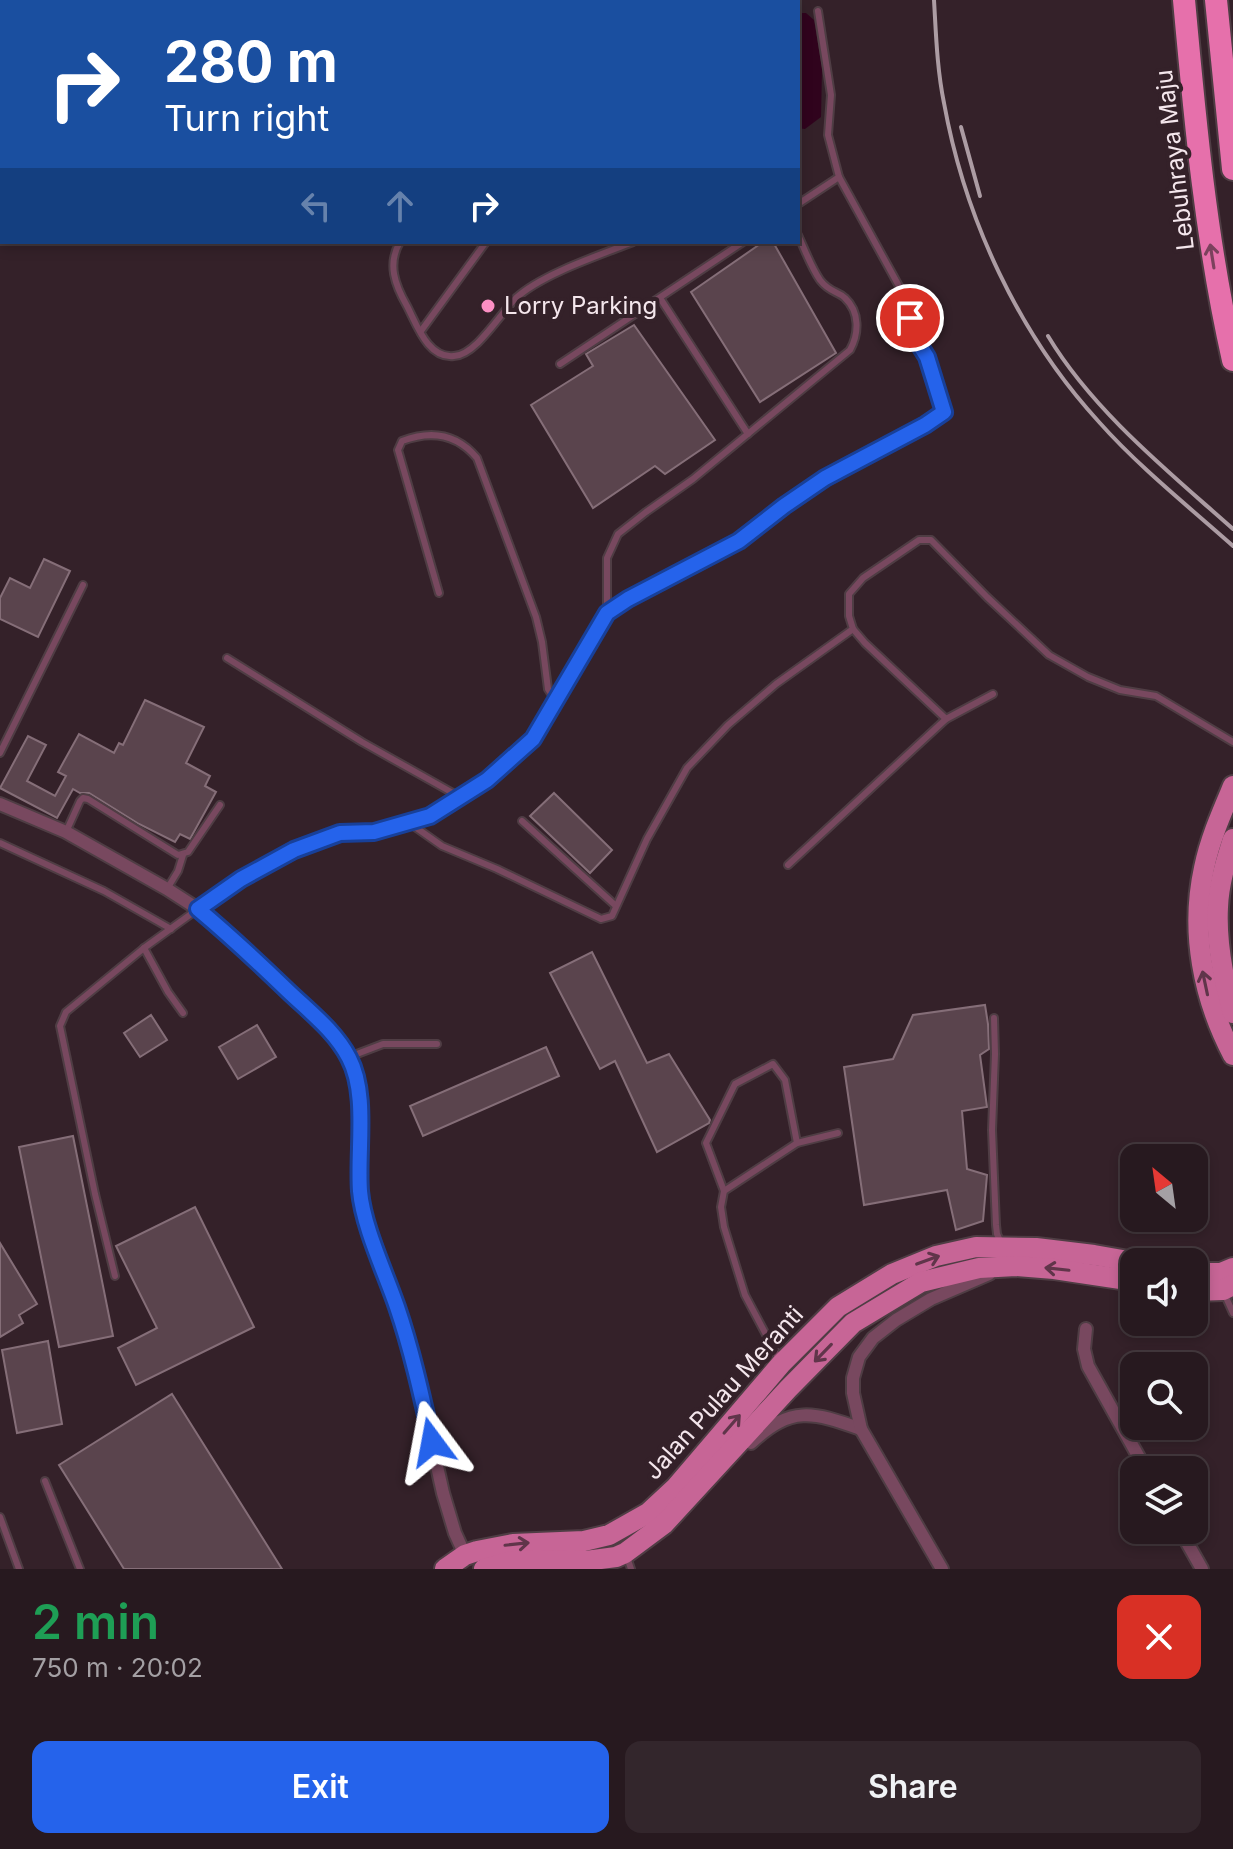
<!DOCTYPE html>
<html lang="en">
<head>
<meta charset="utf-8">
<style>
  :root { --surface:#27191f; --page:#33262c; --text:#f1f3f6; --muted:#a4a0a4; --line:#43383d; --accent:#2563eb }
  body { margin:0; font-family:Inter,sans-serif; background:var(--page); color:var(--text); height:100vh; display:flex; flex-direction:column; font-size:30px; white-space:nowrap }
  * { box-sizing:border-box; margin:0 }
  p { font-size:26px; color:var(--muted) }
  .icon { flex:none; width:44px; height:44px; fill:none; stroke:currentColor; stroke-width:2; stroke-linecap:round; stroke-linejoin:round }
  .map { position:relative; height:1569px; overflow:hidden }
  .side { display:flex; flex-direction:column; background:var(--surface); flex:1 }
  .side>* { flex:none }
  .top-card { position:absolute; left:0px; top:0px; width:800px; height:244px; box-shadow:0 4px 12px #0003,0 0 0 2px var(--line); background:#1a4fa0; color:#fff; overflow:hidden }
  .needle { width:52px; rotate:331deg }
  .tools { position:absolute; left:1120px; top:1144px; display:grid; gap:16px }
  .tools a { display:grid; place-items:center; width:88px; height:88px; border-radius:16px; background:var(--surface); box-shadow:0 4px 12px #0003,0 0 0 2px var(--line); font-size:40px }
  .pin { position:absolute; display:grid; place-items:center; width:68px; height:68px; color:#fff; margin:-34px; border:4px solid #fff; border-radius:50%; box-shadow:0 2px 8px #0007 }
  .me { position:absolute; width:88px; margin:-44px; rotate:347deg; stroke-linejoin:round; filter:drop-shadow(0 0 6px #0008) }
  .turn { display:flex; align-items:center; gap:28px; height:168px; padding:0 32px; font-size:36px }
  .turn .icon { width:104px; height:104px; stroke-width:2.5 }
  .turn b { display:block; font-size:56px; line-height:68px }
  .lanes { display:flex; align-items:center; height:76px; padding:0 32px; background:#0003; justify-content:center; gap:40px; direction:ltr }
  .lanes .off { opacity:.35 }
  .round { display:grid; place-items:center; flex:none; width:84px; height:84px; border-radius:16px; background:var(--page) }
  .overview { display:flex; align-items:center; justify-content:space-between; height:136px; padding:0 32px }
  h1 { font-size:48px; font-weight:600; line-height:60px; color:#1e9e55 }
  .primary-button { display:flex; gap:16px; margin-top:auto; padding:16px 32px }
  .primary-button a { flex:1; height:92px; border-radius:16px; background:var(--accent); color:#fff; font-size:32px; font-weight:600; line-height:92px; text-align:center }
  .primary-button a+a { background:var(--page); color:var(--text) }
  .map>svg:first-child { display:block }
  .water { fill:#30031d }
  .building { fill:#5a444d; stroke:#856e78; stroke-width:2 }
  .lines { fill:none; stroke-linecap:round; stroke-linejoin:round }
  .service-casing { stroke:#4f3d44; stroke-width:10 }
  .minor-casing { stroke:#4f3d44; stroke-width:16 }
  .primary-casing { stroke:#4f3d44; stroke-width:24 }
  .motorway-casing { stroke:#4f3d44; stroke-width:26 }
  .service { stroke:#78485f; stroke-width:6 }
  .minor { stroke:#78485f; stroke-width:12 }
  .primary { stroke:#c76596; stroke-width:20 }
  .motorway { stroke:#e670ab; stroke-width:22 }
  .rail { stroke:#ac9ca3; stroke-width:4 }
  .oneway { stroke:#7b415d }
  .oneway2 { stroke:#60354a }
  .route-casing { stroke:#184099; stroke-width:20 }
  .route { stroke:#2563eb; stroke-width:14 }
  .poi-dot { fill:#fc8fc3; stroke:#342129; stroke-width:3 }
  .labels { text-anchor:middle; stroke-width:8; stroke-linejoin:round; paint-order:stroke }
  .street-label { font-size:24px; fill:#f4e6ec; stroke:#342129 }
  .poi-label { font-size:24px; fill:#f4e6ec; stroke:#342129; text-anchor:start }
</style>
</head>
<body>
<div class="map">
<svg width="1233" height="1569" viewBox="0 0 1233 1569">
  <rect width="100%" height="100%" fill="#342129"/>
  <polygon class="water" points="798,13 806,13 814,20 822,68 821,117 805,129 798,128"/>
  <g class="building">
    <polygon points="763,242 773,242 836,353 760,402 691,292"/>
    <polygon points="634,325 715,440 665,474 655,466 593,508 531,405 593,366 586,354"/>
    <polygon points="44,559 70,571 38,637 0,619 0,598 10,578 30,588"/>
    <polygon points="145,700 204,727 186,763 210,776 205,786 216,792 190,839 180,834 175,842 139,824 89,793 80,793 73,789 57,818 0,788 28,736 46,745 27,781 55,796 66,776 58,772 79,734 114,753 119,743 123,745"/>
    <polygon points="554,793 612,850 590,873 530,816"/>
    <polygon points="592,952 647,1063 669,1054 710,1120 709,1123 657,1152 615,1061 600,1069 550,973"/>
    <polygon points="985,1005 988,1024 989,1049 980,1055 987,1107 962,1111 967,1169 987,1175 983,1221 956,1230 947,1190 864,1205 844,1067 893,1059 913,1015"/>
    <polygon points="151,1015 167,1040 140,1057 124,1033"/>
    <polygon points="257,1025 276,1057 238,1079 219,1047"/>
    <polygon points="546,1047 559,1076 423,1136 410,1106"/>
    <polygon points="73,1136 113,1336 59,1347 19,1147"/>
    <polygon points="195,1207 254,1327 136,1385 118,1348 157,1328 116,1246"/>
    <polygon points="0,1243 37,1304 19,1315 23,1323 0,1337"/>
    <polygon points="48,1341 62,1424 17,1433 2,1350"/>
    <polygon points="172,1394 282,1569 124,1569 59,1465"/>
  </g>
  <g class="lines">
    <g class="service-casing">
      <g id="service">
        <polyline points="798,204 839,177 828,135 831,95 818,11"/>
        <path d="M400 242C387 264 395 285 407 306 417 325 428 359 454 356 476 355 500 314 516 298 542 274 600 255 633 242"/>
        <polyline points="660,298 748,434"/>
        <polyline points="421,331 486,242"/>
        <polyline points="560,364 743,242"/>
        <path d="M439 593 398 450 402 441C431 430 457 434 477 458L536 617 542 642 548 689 556 701"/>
        <path d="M607 613V558L618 534 646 512 693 479 850 350C859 334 860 312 845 298 838 291 830 293 820 280 811 267 805 250 798 235"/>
        <polyline points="853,629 865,643 946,719"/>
        <polyline points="227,658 362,742 460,797"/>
        <polyline points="0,753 83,585"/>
        <polyline points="522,821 616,906"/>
        <polyline points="408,822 442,846 497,869 601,919 612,916 647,839 687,768 728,725 776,684 853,629 849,616 849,594 863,578 919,540 931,540 987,597 1049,655 1088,677 1120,690 1156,696 1233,742"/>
        <polyline points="66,832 80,801 83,798 88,799 178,855 188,852 220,805"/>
        <polyline points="0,843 104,891 171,929"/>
        <polyline points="788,865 946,719 993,694"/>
        <polyline points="167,889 178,871 183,855"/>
        <polyline points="144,948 168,992 183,1013"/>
        <polyline points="994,1018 995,1054 992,1130 996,1225 997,1234 1001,1243"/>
        <polyline points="349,1057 383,1044 437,1044"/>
        <polyline points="724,1191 706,1143 735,1084 773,1064 785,1080 797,1143"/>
        <polyline points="115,1276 95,1194 60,1026 66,1012 144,948 198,909 241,879 294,850 340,833 374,832 430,816 487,780 533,739 607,613 628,599 739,541 784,506 825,478 925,425 944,412 927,357 915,338 905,297 839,177"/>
        <polyline points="1224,1293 1233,1313"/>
        <polyline points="780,1361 745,1295 724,1227 721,1207 724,1191 797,1143 838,1133"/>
        <polyline points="45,1481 80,1569"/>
        <polyline points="0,1517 19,1569"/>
        <polyline points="627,1557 631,1569"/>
      </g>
    </g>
    <g class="minor-casing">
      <g id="minor">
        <polyline points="0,804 66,832 167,889 198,909 230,935 331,1031 349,1057 355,1071 360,1088 359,1173 364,1213 398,1309 426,1417 443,1493 455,1533 465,1555"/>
        <polyline points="1086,1329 1084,1349 1088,1366 1146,1470"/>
        <path d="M751 1443C791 1405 813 1412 861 1429"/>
        <polyline points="1180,1530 1202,1569"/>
        <polyline points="942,1569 861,1429 853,1393 853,1378 859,1357 873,1338 896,1320 931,1299 989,1274"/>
      </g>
    </g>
    <g class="primary-casing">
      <g id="primary">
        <path d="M1233 786C1222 812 1210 839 1204 868 1190 932 1203 998 1233 1055"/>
        <path d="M1233 839C1226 861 1219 883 1218 907 1216 943 1223 978 1233 1013"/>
        <polyline points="1194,1273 1221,1273 1233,1268"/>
        <polyline points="1194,1291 1223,1290 1233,1285"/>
        <polyline points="445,1569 465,1555 477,1551 513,1544 584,1541 609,1535 648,1513 676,1487 781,1364 838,1307 892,1274 936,1256 976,1247 1036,1248 1094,1255 1134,1262"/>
        <polyline points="484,1569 507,1562 534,1560 586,1561 616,1557 625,1553 664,1524 788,1389 853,1323 921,1282 979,1268 1016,1266 1054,1269 1134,1281"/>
      </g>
    </g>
    <g class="motorway-casing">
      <g id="motorway">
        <path d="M1184 0C1195 121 1206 241 1233 360"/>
        <polyline points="1216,0 1233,169"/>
      </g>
    </g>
    <use href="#service" class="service"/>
    <use href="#minor" class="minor"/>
    <use href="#primary" class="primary"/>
    <use href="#motorway" class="motorway"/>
    <g class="rail">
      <path d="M934 0C936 34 937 69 944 103 965 219 1019 335 1099 422 1139 467 1188 506 1233 546"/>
      <polyline points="961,127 980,196"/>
      <path d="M1048 336C1093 411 1169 472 1233 529"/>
    </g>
  </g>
  <defs><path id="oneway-shaft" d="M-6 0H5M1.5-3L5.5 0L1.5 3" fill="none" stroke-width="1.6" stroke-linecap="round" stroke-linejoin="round" transform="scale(2)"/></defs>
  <use class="oneway" href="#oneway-shaft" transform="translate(1212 256) rotate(-99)"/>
  <g class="oneway2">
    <use href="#oneway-shaft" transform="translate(1205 983) rotate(-102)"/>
    <use href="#oneway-shaft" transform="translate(928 1260) rotate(-20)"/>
    <use href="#oneway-shaft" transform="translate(1057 1269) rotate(-174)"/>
    <use href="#oneway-shaft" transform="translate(823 1353) rotate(134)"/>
    <use href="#oneway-shaft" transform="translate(732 1424) rotate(-49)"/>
    <use href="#oneway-shaft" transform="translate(517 1544) rotate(-6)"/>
  </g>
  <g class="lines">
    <g class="route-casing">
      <path id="route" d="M432 1442C422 1397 412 1351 397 1307 385 1272 363 1226 360 1191 357 1150 368 1094 349 1058 335 1031 310 1012 288 991 259 963 229 935 198 909L241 879 294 850 340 833 374 832 430 816 487 780 533 739 607 613 628 599 739 541 784 506 825 478 925 425 944 412 927 357 915 338 910 318"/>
    </g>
    <use href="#route" class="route"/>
  </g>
  <circle class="poi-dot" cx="488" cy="306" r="8"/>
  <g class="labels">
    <g class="street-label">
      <text transform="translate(1175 160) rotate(-97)" y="8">Lebuhraya Maju</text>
      <text transform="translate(724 1393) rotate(-48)" y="8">Jalan Pulau Meranti</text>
    </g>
    <g class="poi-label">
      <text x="504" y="314">Lorry Parking</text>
    </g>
  </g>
</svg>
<div class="tools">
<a><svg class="needle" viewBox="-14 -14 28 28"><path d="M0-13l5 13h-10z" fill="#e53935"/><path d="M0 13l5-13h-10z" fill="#a4a0a4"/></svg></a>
<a><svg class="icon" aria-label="sound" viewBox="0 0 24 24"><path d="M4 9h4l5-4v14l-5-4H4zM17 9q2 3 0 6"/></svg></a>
<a><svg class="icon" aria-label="search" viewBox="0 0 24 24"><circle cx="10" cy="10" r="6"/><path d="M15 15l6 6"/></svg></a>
<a><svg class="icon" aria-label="layers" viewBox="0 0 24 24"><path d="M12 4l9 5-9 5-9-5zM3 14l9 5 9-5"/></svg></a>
</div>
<div class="pin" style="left:910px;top:318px;background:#d93025"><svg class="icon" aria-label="arrive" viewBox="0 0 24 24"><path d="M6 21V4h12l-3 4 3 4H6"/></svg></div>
<svg class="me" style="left:432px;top:1442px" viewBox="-20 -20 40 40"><path d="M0-17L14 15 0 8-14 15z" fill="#2563eb" stroke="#fff" stroke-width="4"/></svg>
<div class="top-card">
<div class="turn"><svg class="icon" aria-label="right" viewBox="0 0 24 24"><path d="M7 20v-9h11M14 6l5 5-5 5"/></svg><div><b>280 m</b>Turn right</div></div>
<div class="lanes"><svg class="icon off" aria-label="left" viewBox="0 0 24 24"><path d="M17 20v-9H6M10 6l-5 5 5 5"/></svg><svg class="icon off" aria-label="ahead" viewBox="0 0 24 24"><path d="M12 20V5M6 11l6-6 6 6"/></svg><svg class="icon" aria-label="right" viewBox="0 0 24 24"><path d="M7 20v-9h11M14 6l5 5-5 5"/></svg></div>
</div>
</div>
<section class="side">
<div class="overview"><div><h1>2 min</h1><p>750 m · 20:02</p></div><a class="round" style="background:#d93025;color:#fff"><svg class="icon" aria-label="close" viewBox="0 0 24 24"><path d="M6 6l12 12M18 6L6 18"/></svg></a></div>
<div class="primary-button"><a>Exit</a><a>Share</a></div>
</section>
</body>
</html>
